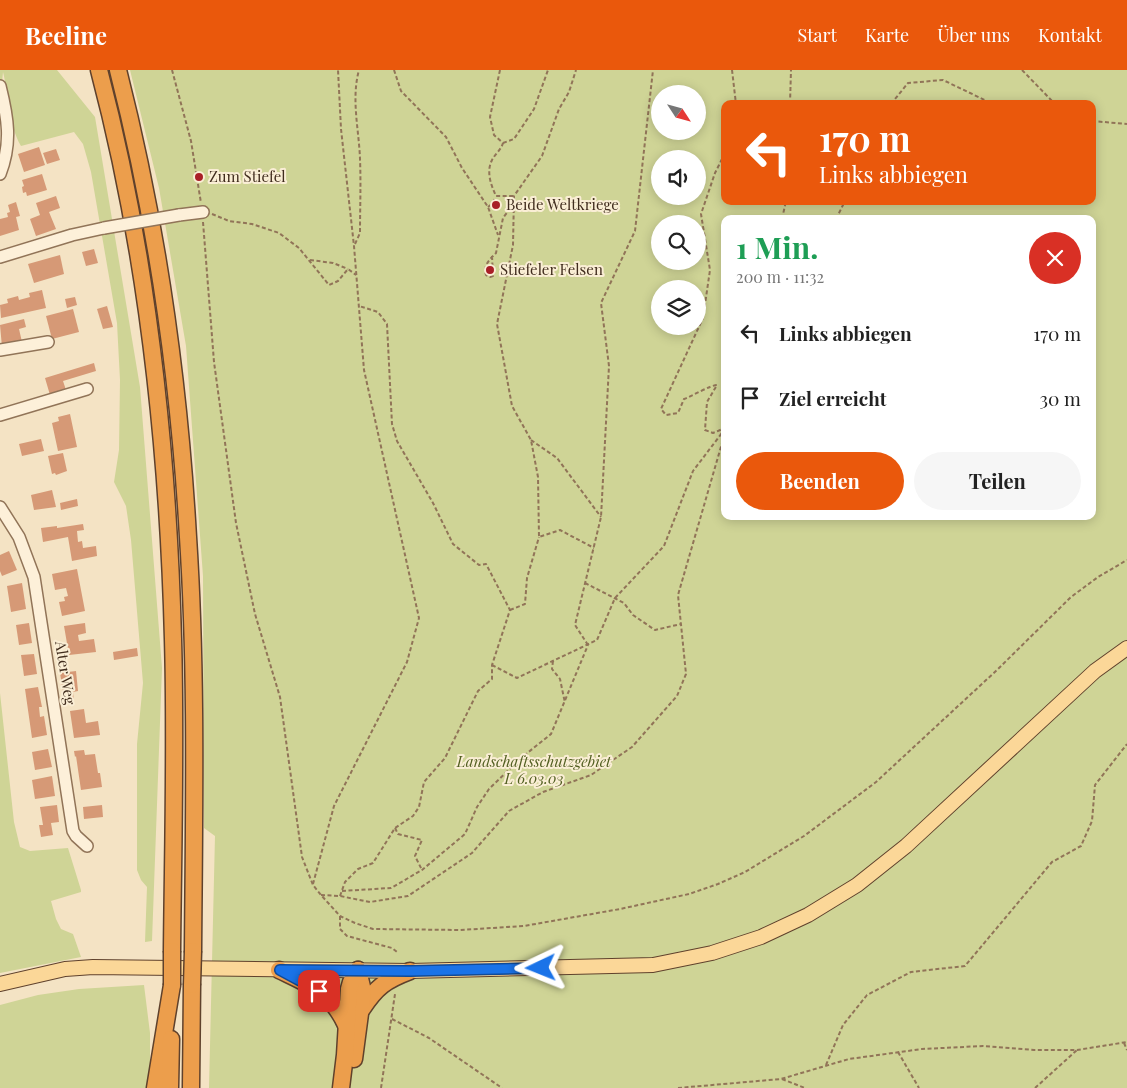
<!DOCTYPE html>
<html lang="de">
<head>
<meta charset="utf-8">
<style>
  :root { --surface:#fff; --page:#f6f6f6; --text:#222; --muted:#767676; --accent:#ea580c }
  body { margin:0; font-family:"Playfair Display",serif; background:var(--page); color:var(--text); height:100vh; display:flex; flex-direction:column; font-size:19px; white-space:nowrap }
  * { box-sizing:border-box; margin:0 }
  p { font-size:16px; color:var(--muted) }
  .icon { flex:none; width:28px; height:28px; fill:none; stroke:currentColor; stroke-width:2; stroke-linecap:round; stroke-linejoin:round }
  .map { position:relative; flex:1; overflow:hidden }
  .details { position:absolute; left:721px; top:145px; width:375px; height:305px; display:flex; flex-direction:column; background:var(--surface); border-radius:10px; box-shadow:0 2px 12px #0003 }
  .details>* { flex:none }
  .guide { position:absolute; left:721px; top:30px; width:375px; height:105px; border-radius:10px; box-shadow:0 2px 12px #0003; background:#ea580c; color:#fff; overflow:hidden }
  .needle { width:32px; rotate:126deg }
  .fabs { position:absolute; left:651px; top:15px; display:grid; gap:10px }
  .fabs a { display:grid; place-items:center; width:55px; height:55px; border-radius:50%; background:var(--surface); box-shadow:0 2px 12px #0003; font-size:25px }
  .pin { position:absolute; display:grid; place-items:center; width:42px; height:42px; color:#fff; margin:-21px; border-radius:10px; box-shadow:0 2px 8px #0006 }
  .me { position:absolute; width:55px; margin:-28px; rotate:268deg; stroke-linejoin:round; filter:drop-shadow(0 0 4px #0008) }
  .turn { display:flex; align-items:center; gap:18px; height:105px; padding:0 15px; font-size:22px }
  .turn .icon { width:65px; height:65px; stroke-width:2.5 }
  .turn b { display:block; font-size:35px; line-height:42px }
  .round { display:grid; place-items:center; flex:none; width:52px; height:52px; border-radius:26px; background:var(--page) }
  .headline { display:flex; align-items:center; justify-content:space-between; height:85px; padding:0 15px }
  h1 { font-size:30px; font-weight:700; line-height:38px; color:#1e9e55 }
  .primary-button { display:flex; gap:10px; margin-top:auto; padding:10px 15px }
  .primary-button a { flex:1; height:58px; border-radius:30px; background:var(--accent); color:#fff; font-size:20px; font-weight:700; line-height:58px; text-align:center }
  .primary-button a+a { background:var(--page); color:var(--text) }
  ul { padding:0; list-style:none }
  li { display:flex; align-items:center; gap:15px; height:65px; padding:0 15px }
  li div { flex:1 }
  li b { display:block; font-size:19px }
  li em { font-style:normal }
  header { display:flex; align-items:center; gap:30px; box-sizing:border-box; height:70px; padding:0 25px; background:var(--accent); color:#fff }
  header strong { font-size:24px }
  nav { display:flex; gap:28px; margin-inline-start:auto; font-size:18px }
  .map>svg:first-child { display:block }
  .green { fill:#cfd496; fill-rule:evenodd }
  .building { fill:#d69976 }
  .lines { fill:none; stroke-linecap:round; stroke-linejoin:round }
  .minor-casing { stroke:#917458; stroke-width:14 }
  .major-casing { stroke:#5f412c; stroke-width:16 }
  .highway-casing { stroke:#5f412c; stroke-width:19 }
  .path { stroke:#917458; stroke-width:2; stroke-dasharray:4 2.5; stroke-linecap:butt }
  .minor { stroke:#fdf0d9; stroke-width:11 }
  .major { stroke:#fbd798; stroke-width:14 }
  .highway { stroke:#ec9e4c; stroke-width:16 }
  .minor-bridge-casing { stroke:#917458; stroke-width:14; stroke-linecap:butt }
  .highway-bridge-casing { stroke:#5f412c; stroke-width:19; stroke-linecap:butt }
  .minor-bridge { stroke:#fdf0d9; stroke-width:11 }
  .highway-bridge { stroke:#ec9e4c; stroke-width:16 }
  .route-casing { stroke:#114b97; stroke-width:12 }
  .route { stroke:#1a73e8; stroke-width:9 }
  .poi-dot { fill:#a91f27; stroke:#faeed5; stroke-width:2 }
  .labels { text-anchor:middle; stroke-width:4; stroke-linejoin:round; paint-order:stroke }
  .poi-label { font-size:15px; fill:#402c1d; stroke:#faeed5; text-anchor:start }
  .street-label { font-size:15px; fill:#402c1d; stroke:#faeed5 }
  .park-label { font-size:15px; font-style:italic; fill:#525f21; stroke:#faeed5 }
</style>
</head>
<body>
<header>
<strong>Beeline</strong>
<nav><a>Start</a><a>Karte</a><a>Über uns</a><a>Kontakt</a></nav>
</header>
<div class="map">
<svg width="1127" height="1018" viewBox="0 0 1127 1018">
  <rect width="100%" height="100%" fill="#f4e3c4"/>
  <g class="green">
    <path d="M0 0H57L95 47 140 317 162 598 152 871 145 872 147 817 141 810 137 800V674L143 613 131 470 126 436 114 412 119 380 120 310 117 253 91 102 83 74 74 62 21 76C8 53 9 26 3 2L0 33Z"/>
    <path d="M130 0H1127V1018H209L215 766 204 758 203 506 186 276 159 118ZM660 24H698V61H660ZM725 34H1092V131H725ZM660 89H698V126H660ZM725 149H1092V446H725ZM660 154H698V191H660ZM660 219H698V256H660Z"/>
    <polygon points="0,623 14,752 20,777 30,781 68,778 81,820 81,822 51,831 56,849 61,859 73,864 81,887 0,903"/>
    <polygon points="144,915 150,963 150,996 147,1018 0,1018 0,935 38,925 79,919"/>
  </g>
  <g class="building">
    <polygon points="39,77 45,95 24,102 18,84"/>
    <polygon points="56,79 60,90 47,94 43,83"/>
    <polygon points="42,104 47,120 27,126 26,122 23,123 22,117 24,116 22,110"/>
    <polygon points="56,126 60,138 49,142 56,159 36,166 30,149 40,145 36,133"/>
    <polygon points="16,132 20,146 16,147 19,160 0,166 0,149 8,147 7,143 10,142 8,135"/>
    <polygon points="94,179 98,193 86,196 82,182"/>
    <polygon points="60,185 64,204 34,213 28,194"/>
    <polygon points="42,220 46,238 1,248 0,235 8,233 7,229 18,226 19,230 30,227 29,223"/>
    <polygon points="75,227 77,235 67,238 65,229"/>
    <polygon points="107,236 113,257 103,259 97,239"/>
    <polygon points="73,239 79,262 52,269 46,246"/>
    <polygon points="24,249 26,257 19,259 22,272 2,277 0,255"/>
    <polygon points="94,293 96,301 63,311 66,320 50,325 45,308"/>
    <polygon points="70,344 77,377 58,381 52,353 59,351 58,347"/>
    <polygon points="41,369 44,381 22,386 19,374"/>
    <polygon points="63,383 67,401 56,405 55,403 52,404 48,386"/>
    <polygon points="52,420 56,437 34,440 31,425"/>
    <polygon points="77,429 78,436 61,440 60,433"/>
    <polygon points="83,454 84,460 77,461 78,472 82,471 83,478 96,476 97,486 72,491 68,467 43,472 41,458 57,456 57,458"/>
    <polygon points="9,481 17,500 2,506 0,501 0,485"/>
    <polygon points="77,499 85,541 62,546 59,532 65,531 64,527 68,526 66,518 55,520 52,504"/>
    <polygon points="22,513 26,539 11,542 7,516"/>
    <polygon points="29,553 32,573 19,575 16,555"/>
    <polygon points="85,553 86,563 78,565 79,571 94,569 96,582 69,585 64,556"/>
    <polygon points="137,578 138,586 114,590 113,582"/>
    <polygon points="34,584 37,604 24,606 21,585"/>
    <polygon points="76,601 78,621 73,622 74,633 65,635 60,603"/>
    <polygon points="38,617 42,637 39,637 40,647 44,646 47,665 32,668 25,619"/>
    <polygon points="84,639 86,653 98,651 100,665 74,668 70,641"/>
    <polygon points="48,679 52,697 35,700 32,682"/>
    <polygon points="84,680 85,685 95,684 98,703 100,703 102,717 81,720 76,686 75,687 74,681"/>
    <polygon points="52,706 55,726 35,729 32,710"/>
    <polygon points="57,735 59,752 51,753 53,765 41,767 39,755 43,755 40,737"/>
    <polygon points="102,735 103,747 84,749 83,737"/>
  </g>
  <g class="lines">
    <g class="minor-casing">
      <g id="minor">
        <path d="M0 16C8 48 12 73 0 104"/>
        <polyline points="179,145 203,142"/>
        <polyline points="0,187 72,165 104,158"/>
        <polyline points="0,280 48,272"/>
        <polyline points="0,345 87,319"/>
        <polyline points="0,437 19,467 34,507 73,761 76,766 87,776"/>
      </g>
    </g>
    <g class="major-casing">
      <polyline id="major" points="0,914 65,899 93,897 410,901 653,895 712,883 761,867 808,845 857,815 906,776 1095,601 1127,578"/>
    </g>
    <g class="highway-casing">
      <g id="highway">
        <path d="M99 0C148 185 168 378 173 569 176 673 173 777 172 881"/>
        <path d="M118 0C157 153 179 309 188 467 197 604 194 743 193 881"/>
        <path d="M279 900C310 915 331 922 346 955"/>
        <path d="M362 939C376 917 386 910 410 901"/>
        <polyline points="354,989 363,921 358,900"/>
        <polyline points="155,1018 172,915"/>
        <polyline points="170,1018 171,969"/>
        <polyline points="191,1018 192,915"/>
        <polyline points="341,1018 345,985 349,919 351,912 358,900"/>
      </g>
    </g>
    <g class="path">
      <polyline points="172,0 191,71 201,133"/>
      <polyline points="394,0 401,21 446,67 462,98 488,137 498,165"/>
      <path d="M500 0 490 47 494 65 503 73C501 80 495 84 492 90 486 102 491 115 496 126H514"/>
      <polyline points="732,0 736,34"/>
      <polyline points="1022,0 1055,34"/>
      <polyline points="790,34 791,0"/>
      <polyline points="891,34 908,13 943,10 993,34"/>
      <polyline points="1092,51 1127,54"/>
      <polyline points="503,73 514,69 534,39 548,0"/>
      <path d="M725 83 715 103 701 144 710 200 703 248 661 339 666 345 678 343 684 329C692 326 711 315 717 315L707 332 705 360 713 363 725 358"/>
      <polyline points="514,126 513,175 497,254 512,336 531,370 538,407 539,467 560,460 594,478"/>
      <polyline points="488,137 493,133 495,127"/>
      <polyline points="212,144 229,151 252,154 279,163 299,178 329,215 338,211 348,199 356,205"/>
      <polyline points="782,149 786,131"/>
      <polyline points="836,149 845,131"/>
      <polyline points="203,152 214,292 236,453 255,544 280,627 302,787 313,815 321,825 340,846 355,853 373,859 460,860 524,856 620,839 689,824 718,814 745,802 804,766 876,712 997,600 1071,527 1098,507 1127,490"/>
      <path d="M355 174 360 163C360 138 361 114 360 89 359 60 351 29 359 0"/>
      <path d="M492 186 493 206 490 207 486 205C483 195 490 189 496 183L503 148 509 140 514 126 542 86 559 39 569 22 576 0"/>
      <polyline points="310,190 333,193 348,199"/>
      <polyline points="531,370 557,388 601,447"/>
      <polyline points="585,513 624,533 633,545 655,560 681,554"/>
      <polyline points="510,540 525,534 527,508 539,467"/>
      <polyline points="588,575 575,555 601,447 609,296 601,233 635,161 653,0"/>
      <polyline points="553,591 552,599 560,609 565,633"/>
      <polyline points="492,595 517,608 597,570 615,528 664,476 693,401 725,359"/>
      <polyline points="395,758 398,764 422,770 415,786 422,800"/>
      <polyline points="313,814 334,736 407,592 419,548 364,300 354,176 341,59 338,0"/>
      <polyline points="342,821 391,818 422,800 465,764 477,737 489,719 521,688 551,664 588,575"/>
      <polyline points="321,825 340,826 370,832 408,826 472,783 509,741 543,722 591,705 632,677 677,626 686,604 678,525 725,363"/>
      <polyline points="340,826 345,812 358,799 373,793 395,758 413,746 419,737 424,712 445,688 478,621 492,609 492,595 510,540 486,494 479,495 453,474 433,433 397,371 392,354 387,254 378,242 359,236"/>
      <polyline points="340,846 340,859 347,866 392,878 397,882"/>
      <polyline points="392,949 429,968 502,1018"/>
      <polyline points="1124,973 1127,980"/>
      <polyline points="898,982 919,1018"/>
      <polyline points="826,995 843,955 867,925 911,902 965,896 1052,792 1081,776 1092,751 1095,715 1127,674"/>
      <polyline points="782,1009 805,1018"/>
      <polyline points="381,1018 395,924"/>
      <polyline points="678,1018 781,1009 849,989 922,979 983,976 1034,980 1077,980 1127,972"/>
      <polyline points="1035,1018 1077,980"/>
    </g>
    <use href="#minor" class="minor"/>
    <use href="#major" class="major"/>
    <use href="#highway" class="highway"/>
    <g class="minor-bridge-casing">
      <polyline id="minor-bridge" points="104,158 179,145"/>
    </g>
    <g class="highway-bridge-casing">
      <g id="highway-bridge">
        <polyline points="172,915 172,881"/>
        <polyline points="192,915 193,881"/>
      </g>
    </g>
    <use href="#minor-bridge" class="minor-bridge"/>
    <use href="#highway-bridge" class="highway-bridge"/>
  </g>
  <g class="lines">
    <g class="route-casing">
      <polyline id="route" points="319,921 280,900 410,901 541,898"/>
    </g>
    <use href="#route" class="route"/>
  </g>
  <g class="poi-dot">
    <circle cx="199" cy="107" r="5"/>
    <circle cx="496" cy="135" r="5"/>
    <circle cx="490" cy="200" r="5"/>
  </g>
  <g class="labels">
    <g class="poi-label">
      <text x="209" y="112">Zum Stiefel</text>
      <text x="506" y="140">Beide Weltkriege</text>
      <text x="500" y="205">Stiefeler Felsen</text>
    </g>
    <g class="street-label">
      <text transform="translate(65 603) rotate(81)" y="5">Alter Weg</text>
    </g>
    <g class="park-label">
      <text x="534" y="697">Landschaftsschutzgebiet<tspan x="534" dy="17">L 6.03.03</tspan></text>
    </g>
  </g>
</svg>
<div class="fabs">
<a><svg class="needle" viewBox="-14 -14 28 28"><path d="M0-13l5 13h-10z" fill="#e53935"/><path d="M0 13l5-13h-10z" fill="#767676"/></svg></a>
<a><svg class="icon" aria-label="sound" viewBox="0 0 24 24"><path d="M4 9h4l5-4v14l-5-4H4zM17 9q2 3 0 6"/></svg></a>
<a><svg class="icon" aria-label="search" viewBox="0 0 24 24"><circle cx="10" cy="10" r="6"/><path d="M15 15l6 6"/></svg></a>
<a><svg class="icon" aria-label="layers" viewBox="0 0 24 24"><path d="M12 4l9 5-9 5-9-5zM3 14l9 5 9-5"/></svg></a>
</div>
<div class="pin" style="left:319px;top:921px;background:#d93025"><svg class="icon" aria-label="arrive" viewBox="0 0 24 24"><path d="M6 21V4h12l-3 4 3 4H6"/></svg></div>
<svg class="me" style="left:541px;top:898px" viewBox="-20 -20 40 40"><path d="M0-17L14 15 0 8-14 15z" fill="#1a73e8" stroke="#fff" stroke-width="4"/></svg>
<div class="guide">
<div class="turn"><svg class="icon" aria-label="left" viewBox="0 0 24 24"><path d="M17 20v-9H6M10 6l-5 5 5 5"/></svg><div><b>170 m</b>Links abbiegen</div></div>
</div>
<section class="details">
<div class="headline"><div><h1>1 Min.</h1><p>200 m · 11:32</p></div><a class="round" style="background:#d93025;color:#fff"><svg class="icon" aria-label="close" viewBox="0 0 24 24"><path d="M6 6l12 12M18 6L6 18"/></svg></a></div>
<ul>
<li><svg class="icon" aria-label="left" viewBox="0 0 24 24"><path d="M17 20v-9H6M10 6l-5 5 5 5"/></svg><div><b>Links abbiegen</b></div><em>170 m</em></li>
<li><svg class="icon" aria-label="arrive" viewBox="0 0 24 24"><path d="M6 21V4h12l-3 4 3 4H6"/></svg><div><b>Ziel erreicht</b></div><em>30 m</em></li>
</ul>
<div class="primary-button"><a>Beenden</a><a>Teilen</a></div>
</section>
</div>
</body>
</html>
